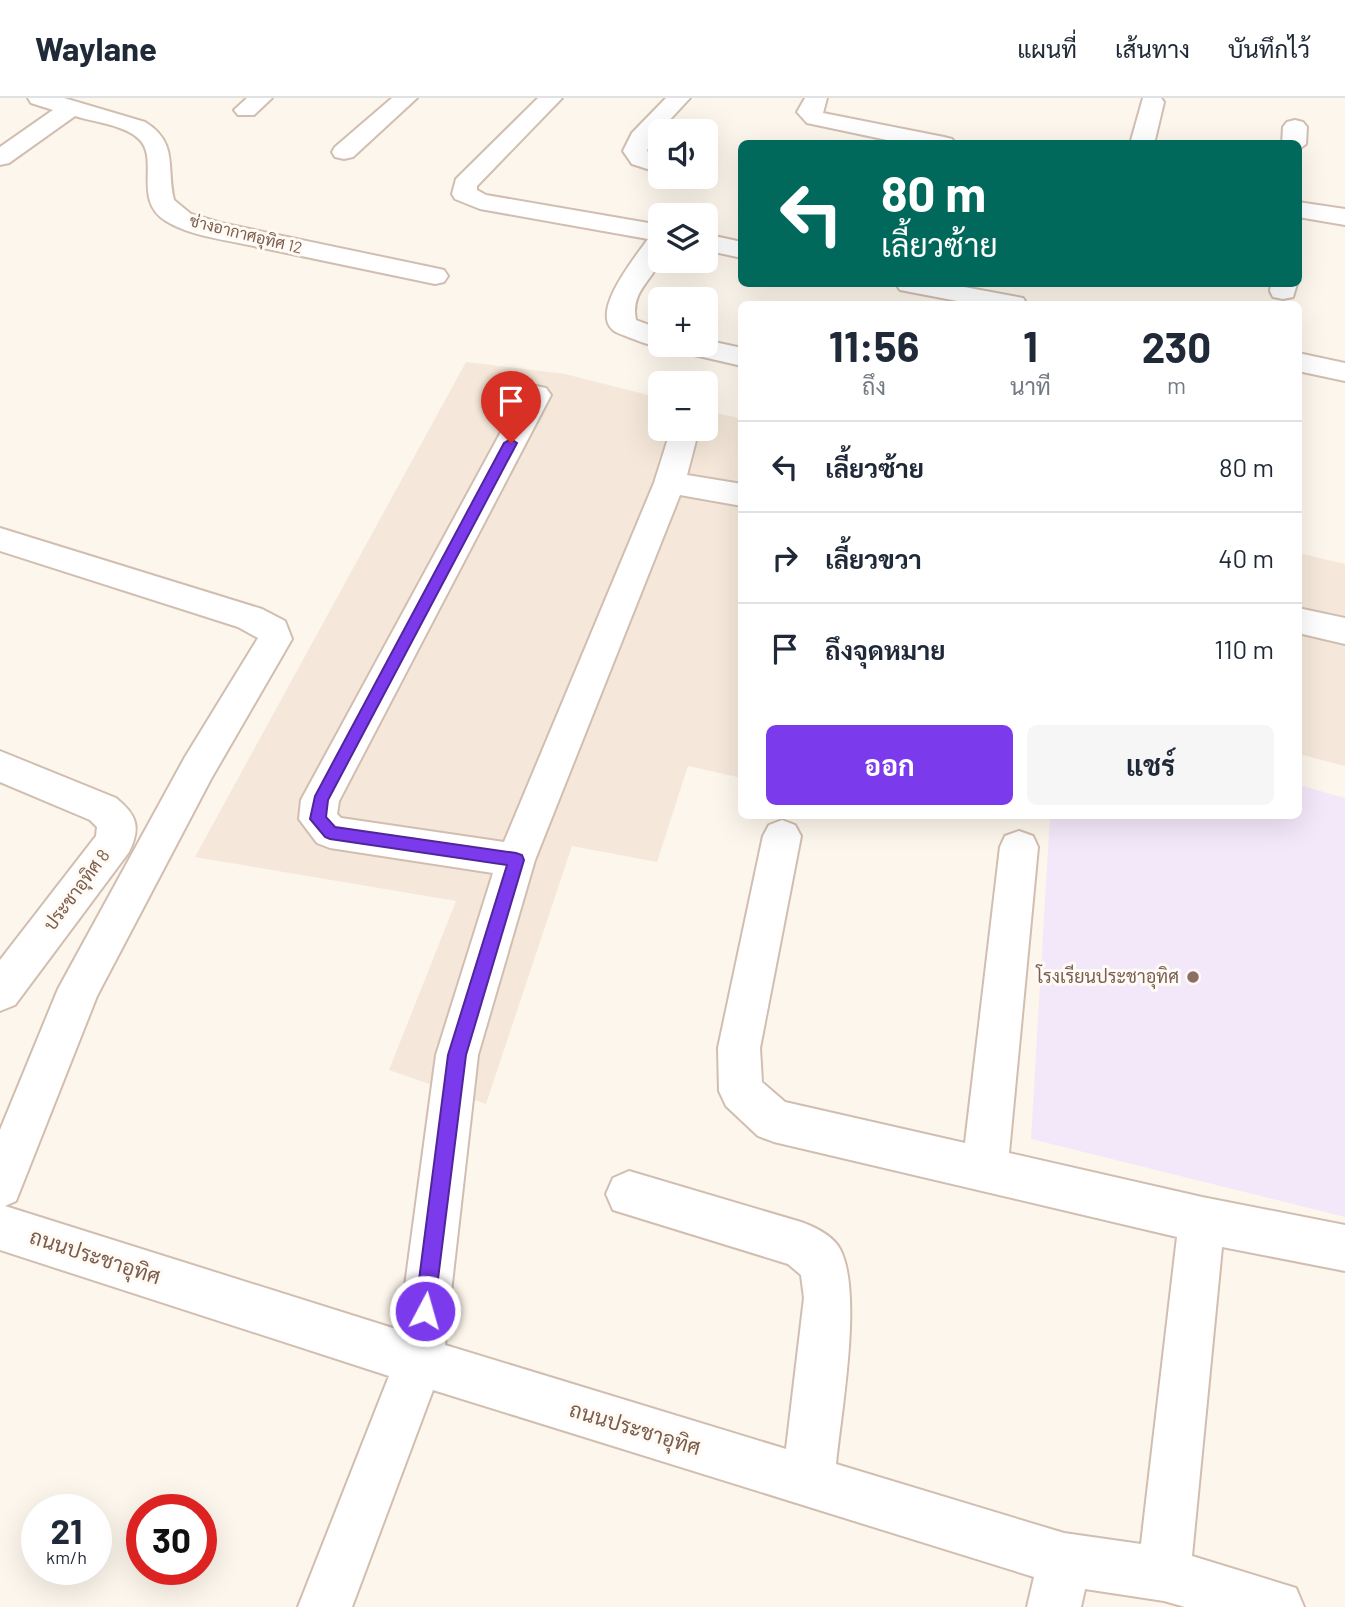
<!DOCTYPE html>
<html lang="th">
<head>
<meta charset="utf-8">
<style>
  :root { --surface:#fff; --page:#f6f6f7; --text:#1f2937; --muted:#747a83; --line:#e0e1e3; --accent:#7c3aed }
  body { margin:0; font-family:Barlow,Sarabun,sans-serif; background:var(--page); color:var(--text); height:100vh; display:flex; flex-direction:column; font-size:26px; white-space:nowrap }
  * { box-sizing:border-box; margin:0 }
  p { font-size:23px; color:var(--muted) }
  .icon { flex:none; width:38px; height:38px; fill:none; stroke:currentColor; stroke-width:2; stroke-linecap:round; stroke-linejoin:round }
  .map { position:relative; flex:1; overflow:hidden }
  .panel { position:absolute; left:738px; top:203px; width:564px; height:518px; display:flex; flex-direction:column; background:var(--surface); border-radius:10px; box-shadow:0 7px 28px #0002 }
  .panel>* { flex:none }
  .hud { position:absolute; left:738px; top:42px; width:564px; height:147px; border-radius:10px; box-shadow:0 7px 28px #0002; background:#00695c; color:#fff; overflow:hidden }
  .buttons { position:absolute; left:648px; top:21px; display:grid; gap:14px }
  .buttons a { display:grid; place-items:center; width:70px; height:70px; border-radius:10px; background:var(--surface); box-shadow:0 7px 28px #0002; font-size:35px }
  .speed { position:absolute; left:21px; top:1396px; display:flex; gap:14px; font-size:35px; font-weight:700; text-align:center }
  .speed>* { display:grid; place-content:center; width:91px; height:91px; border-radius:50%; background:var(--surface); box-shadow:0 7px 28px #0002; line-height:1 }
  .speed small { font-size:18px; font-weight:400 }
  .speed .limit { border:10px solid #d22; background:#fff; color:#111 }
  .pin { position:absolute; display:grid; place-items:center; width:60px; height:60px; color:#fff; margin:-72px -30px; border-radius:50% 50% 50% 0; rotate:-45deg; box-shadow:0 0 7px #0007 }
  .pin .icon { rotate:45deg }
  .me { position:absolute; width:77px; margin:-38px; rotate:6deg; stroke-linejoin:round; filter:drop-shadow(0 0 5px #0008) }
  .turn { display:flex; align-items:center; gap:24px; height:147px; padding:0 28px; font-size:32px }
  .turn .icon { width:91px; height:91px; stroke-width:2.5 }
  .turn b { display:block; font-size:49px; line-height:60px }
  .eta { display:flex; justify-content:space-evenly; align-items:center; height:119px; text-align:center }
  .eta b { font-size:42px; font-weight:700; line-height:49px }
  .action { display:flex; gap:14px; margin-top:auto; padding:14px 28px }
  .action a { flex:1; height:80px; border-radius:10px; background:var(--accent); color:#fff; font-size:28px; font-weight:700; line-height:80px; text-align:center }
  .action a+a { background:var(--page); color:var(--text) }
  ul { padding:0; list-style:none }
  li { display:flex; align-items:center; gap:21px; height:91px; padding:0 28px; border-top:2px solid var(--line) }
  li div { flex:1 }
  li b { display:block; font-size:26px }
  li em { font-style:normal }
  header { display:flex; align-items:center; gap:42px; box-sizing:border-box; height:98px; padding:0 35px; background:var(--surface); border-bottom:2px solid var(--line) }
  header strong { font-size:33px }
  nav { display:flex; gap:38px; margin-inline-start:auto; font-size:24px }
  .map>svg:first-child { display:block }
  .residential { fill:#f5e8da }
  .education { fill:#f3e8fa }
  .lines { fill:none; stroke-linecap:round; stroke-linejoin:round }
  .minor-casing { stroke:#d1beb0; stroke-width:4 }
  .minor { fill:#fff; fill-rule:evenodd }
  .route { fill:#7c3aed; stroke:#51269a; stroke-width:2 }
  .education-dot { fill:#8d6e63; stroke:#fffaf3; stroke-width:2.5 }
  .labels { text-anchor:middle; stroke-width:6; stroke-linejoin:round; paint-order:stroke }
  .far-street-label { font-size:16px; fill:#7a5c4d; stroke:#fffaf3 }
  .street-label { font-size:18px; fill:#7a5c4d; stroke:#fffaf3 }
  .education-label { font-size:18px; fill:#785e54; stroke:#fffaf3; text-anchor:end }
  .near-street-label { font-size:21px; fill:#7a5c4d; stroke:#fffaf3 }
</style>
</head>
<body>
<header>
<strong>Waylane</strong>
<nav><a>แผนที่</a><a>เส้นทาง</a><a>บันทึกไว้</a></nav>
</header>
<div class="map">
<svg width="1345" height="1509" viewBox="0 0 1345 1509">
  <rect width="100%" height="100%" fill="#fdf6ec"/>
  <g class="residential">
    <polygon points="466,264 565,276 660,300 660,331 705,331 705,312 742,321 742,680 688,668 657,764 572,748 486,1006 389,972 456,803 195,759"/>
    <polygon points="1298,455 1345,466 1345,668 1299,656"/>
  </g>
  <polygon class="education" points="1299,687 1345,700 1345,1119 1031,1041 1050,718 1298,718"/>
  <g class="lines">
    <g class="minor-casing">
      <g id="minor">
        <path d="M28 0H64L145 24C179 45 166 70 174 102L191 116 221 125 435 170 444 172 448 178 444 184 435 186C376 174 317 161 258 149 229 142 192 139 166 123 132 102 160 61 139 41 125 27 94 24 75 18L9 65 0 67V49L53 12 31 5Z"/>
        <polygon points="247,0 272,0 254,17 238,17 234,12"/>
        <polygon points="392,0 417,0 353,59 344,61 335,59 332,54 335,49"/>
        <path d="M538 0H562L477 88V92L486 97 660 127C660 137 663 152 660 161 653 183 630 193 636 222L660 231V247H670C655 251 642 244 628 239 624 237 616 235 613 232 590 213 637 157 648 141L480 111 455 101 452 96 456 81Z"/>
        <polygon points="666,0 690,0 651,42 647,53 660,60 660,75 632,66 623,53 632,35"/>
        <polygon points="805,0 827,0 823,15 944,39 952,41 956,46 906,46 807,25 797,14"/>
        <polygon points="1143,0 1161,0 1164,4 1154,46 1130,46"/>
        <polygon points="1295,22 1303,24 1307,29 1306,46 1298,52 1298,46 1282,46 1283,29 1287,24"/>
        <polygon points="1298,104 1345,111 1345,127 1298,119"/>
        <polygon points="705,136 742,144 742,160 705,152"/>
        <polygon points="896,186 948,186 1023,200 1027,206 973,206 900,192"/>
        <polygon points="1271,186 1297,186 1293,199 1283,201 1273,199 1270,193"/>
        <polygon points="705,242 742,250 742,268 677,253 673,247 705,247"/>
        <polygon points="1298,255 1345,265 1345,283 1298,273"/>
        <path d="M536 288 546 290 551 297 339 703 337 716 341 720 504 744 654 385 671 331H699L687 377 742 386V408L680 397 535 762 478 957 445 1247 786 1351 804 1200 801 1177 788 1166 613 1112 606 1096 613 1080 629 1073 801 1124C815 1129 833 1138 840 1151 863 1195 841 1314 836 1366L1064 1435 1141 1446 1177 1139 774 1044 758 1038 726 1008 719 993 718 950 763 738 769 727 782 722 795 727 801 738 760 950 762 984 785 1004 965 1045 1000 749 1005 738 1019 733 1033 738 1038 749 1009 1055 1202 1099 1345 1127V1173L1222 1149 1192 1458 1296 1490 1304 1509H1185L1164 1503 1085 1491 1081 1509H1027L1034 1479 433 1292 352 1509H298L389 1278 0 1152V1032L58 891 185 659 258 540 238 529 0 453V430L262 511 285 523 292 541 211 681 97 898 16 1103 5 1108 399 1232 436 957 493 775 330 750 317 745 299 721 301 702 521 297 526 290Z"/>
        <polygon points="1298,510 1345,520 1345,546 1298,535"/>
        <path d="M0 653 116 700C137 717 141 729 129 754L15 907 0 913V862L96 738 97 729 90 722 0 684Z"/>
      </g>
    </g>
    <use href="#minor" class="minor"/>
  </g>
  <polygon class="route" points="511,341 517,345 328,702 326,719 335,729 516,755 522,757 524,762 466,957 434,1213 432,1220 425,1223 418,1220 415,1213 448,957 507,767 330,741 325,739 310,721 315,698 504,345"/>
  <circle class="education-dot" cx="1193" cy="879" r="7"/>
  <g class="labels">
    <g class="far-street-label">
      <text transform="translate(246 136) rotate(14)" y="6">ช่างอากาศอุทิศ 12</text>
    </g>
    <g class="street-label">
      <text transform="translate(77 792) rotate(-53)" y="6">ประชาอุทิศ 8</text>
    </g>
    <g class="education-label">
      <text x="1179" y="885">โรงเรียนประชาอุทิศ</text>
    </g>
    <g class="near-street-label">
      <text transform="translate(95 1159) rotate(18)" y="7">ถนนประชาอุทิศ</text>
      <text transform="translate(635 1331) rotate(17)" y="7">ถนนประชาอุทิศ</text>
    </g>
  </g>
</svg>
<div class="buttons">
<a><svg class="icon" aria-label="sound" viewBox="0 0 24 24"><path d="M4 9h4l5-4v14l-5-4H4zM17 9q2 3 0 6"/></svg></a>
<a><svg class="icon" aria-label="layers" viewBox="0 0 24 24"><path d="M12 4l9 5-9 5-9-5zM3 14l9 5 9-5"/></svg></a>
<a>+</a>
<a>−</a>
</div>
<div class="speed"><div>21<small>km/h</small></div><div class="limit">30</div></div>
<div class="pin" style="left:511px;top:345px;background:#d93025"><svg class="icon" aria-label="arrive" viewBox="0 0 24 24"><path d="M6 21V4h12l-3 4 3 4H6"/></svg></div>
<svg class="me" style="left:425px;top:1213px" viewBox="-20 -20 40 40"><circle r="17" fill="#7c3aed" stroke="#fff" stroke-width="3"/><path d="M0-11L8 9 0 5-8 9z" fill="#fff"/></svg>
<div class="hud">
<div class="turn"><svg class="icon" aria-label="left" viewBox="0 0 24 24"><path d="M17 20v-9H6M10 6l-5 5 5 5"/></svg><div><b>80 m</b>เลี้ยวซ้าย</div></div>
</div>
<section class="panel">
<div class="eta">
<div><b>11:56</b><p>ถึง</p></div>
<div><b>1</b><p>นาที</p></div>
<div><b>230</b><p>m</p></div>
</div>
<ul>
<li><svg class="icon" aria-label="left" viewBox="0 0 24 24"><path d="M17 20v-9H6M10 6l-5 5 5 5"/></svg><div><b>เลี้ยวซ้าย</b></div><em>80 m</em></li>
<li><svg class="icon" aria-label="right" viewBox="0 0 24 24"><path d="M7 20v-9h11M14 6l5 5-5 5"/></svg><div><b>เลี้ยวขวา</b></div><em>40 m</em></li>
<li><svg class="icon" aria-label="arrive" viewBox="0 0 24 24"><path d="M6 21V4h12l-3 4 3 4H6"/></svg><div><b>ถึงจุดหมาย</b></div><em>110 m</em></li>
</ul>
<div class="action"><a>ออก</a><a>แชร์</a></div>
</section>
</div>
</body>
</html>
